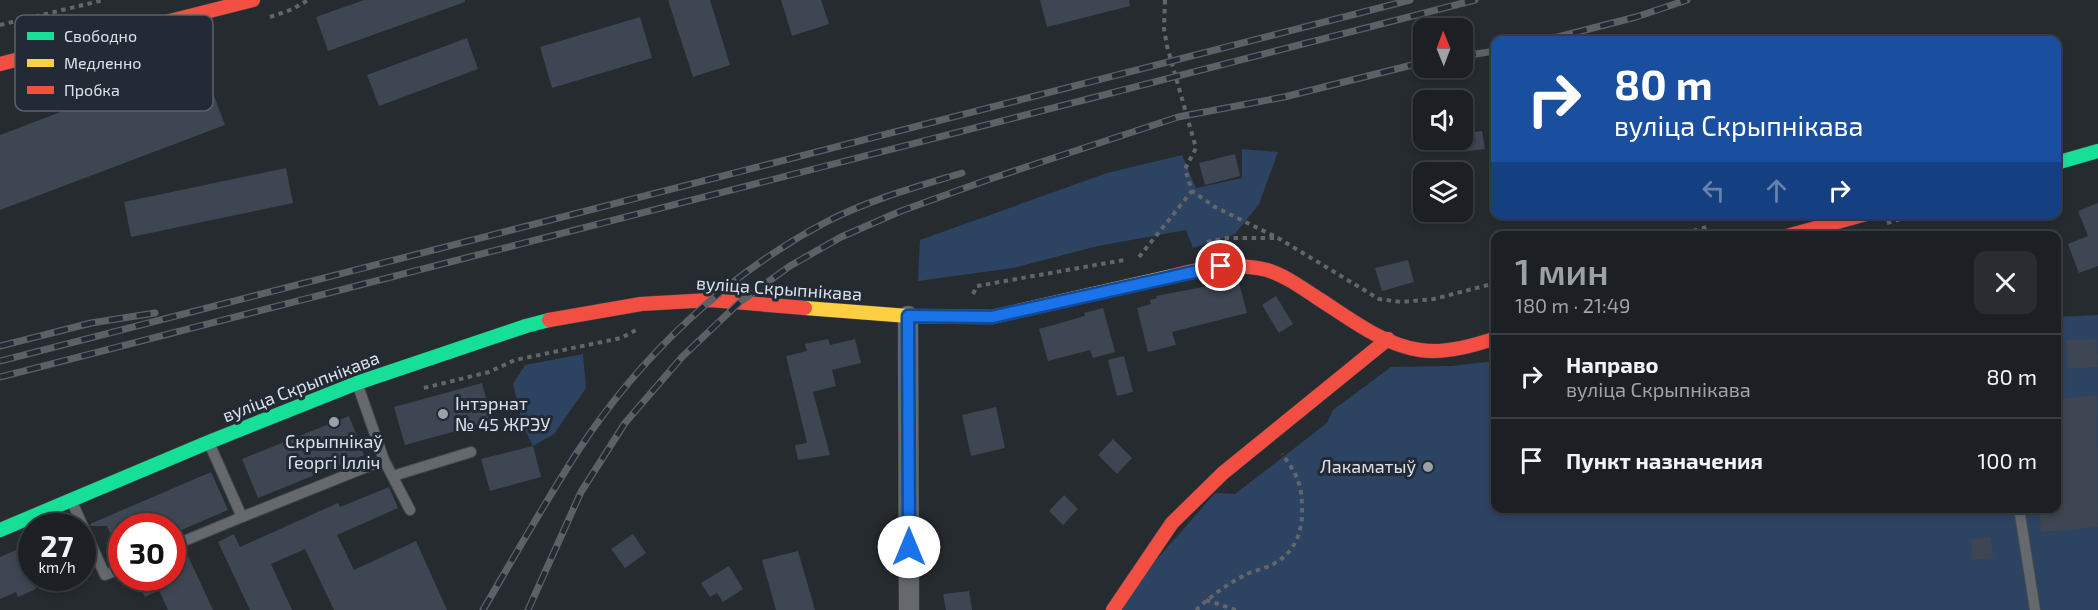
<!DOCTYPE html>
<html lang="ru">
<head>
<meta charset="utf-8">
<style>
  :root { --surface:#1c2024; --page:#292d31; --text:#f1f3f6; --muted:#a0a3a6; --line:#3a3e41; --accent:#9ca1a8 }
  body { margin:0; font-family:"Exo 2",sans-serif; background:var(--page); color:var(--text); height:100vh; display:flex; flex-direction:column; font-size:22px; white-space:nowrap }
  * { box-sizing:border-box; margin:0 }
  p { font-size:20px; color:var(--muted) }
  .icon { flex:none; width:33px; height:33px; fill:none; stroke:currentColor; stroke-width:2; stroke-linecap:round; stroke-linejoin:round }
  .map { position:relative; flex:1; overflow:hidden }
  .panel { position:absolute; left:1491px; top:231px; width:570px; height:282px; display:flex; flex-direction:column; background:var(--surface); border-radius:12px; box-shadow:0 3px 9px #0003,0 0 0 2px var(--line) }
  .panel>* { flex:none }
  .guide { position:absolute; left:1491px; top:36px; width:570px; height:183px; border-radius:12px; box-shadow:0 3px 9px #0003,0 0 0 2px var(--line); background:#1a4fa0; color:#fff; overflow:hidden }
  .needle { width:39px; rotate:359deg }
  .controls { position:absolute; left:1413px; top:18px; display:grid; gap:12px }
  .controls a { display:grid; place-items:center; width:60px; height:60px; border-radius:12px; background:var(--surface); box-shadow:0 3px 9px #0003,0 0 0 2px var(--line); font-size:30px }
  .speed { position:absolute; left:18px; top:513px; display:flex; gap:12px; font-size:30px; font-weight:700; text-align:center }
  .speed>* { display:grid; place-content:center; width:78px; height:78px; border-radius:50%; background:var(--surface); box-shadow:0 3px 9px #0003,0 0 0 2px var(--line); line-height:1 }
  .speed small { font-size:15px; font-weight:400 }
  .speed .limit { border:9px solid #d22; background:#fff; color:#111 }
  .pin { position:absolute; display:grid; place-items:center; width:51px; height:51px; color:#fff; margin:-26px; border:3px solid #fff; border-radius:50%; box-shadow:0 2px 6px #0007 }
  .me { position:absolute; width:66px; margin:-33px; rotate:0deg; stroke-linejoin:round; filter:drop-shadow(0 0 4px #0008) }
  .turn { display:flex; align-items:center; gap:21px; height:126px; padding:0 24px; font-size:27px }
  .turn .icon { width:78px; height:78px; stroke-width:2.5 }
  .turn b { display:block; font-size:42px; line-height:51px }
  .lanes { display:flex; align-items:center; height:57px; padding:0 24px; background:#0003; justify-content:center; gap:30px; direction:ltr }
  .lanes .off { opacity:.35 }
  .round { display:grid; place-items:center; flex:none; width:63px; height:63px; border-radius:12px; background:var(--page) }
  .summary { display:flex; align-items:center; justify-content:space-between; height:102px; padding:0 24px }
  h1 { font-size:36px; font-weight:600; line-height:45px; color:var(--accent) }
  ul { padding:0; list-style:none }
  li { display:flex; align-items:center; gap:18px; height:84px; padding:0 24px; border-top:2px solid var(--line) }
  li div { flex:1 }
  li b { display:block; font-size:22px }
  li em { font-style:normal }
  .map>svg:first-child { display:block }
  .green { fill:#2c4362 }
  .building { fill:#3d4652 }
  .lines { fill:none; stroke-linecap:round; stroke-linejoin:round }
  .lane-casing { stroke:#44494e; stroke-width:12 }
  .street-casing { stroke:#44494e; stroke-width:21 }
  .fast-casing { stroke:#44494e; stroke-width:15 }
  .slow-casing { stroke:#44494e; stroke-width:15 }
  .jam-casing { stroke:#44494e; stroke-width:15 }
  .path { stroke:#62666a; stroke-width:4; stroke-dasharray:4.5 4.5; stroke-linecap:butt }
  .lane { stroke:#65696e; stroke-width:10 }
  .street { stroke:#65696e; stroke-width:20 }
  .fast { stroke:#16e098; stroke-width:14 }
  .slow { stroke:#ffcf43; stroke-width:14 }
  .jam { stroke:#f24e42; stroke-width:14 }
  .rail-casing { stroke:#5d6165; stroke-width:7 }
  .rail { stroke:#212a35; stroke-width:4.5; stroke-dasharray:14; stroke-linecap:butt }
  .route-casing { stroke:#114b97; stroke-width:15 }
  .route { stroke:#1a73e8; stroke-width:10 }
  .poi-dot { fill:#9ca1a8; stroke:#212a35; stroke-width:2 }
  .labels { text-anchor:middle; stroke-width:6; stroke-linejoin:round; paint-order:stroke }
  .street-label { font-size:18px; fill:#dbe0e8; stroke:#212a35 }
  .poi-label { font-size:18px; fill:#dbe0e8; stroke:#212a35; text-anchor:start }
  .key { fill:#212a35; stroke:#59616b; stroke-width:1.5 }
  .key-label { font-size:16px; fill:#dbe0e8 }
</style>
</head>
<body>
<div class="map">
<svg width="2098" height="610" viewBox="0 0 2098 610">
  <rect width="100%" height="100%" fill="#262b30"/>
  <g class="green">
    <polygon points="1242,149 1278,152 1259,204 1235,234 1193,248 1186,230 1098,246 1013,268 918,281 920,240 1107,173 1182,155 1196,188 1242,178"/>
    <polygon points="2098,315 2098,610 1122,610 1143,575 1215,493 1235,494 1327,423 1333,410 1391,367 1451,366 1495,361 1496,508 2056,508 2056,353 2058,352 2057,317"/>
    <polygon points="583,354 586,388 554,434 533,446 523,426 513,384 525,365"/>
  </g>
  <g class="building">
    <polygon points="364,0 465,0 465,2 328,51 316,17"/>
    <polygon points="668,0 710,0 730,65 693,77"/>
    <polygon points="781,0 821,0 829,24 792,36"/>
    <polygon points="1040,0 1129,0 1130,6 1047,27"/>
    <polygon points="640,17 652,58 552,88 540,47"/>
    <polygon points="467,38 478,69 379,106 367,75"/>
    <polygon points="200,59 225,125 0,210 0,135"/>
    <polygon points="1482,131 1485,149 1462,152 1462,134"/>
    <polygon points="1235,154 1240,176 1205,185 1199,163"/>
    <polygon points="286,168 293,203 131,237 124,202"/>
    <polygon points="2098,203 2098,266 2079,273 2068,244 2088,236 2078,211"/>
    <polygon points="1408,260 1414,282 1382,291 1375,268"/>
    <polygon points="1224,283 1224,286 1239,283 1247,313 1172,332 1176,345 1148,352 1137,308 1151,304 1150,300 1157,298 1156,296"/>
    <polygon points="1276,296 1293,324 1279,333 1262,305"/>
    <polygon points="1103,308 1115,352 1093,358 1090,350 1048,361 1039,329 1085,316 1084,313"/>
    <polygon points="828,339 830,345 855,339 861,363 832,370 836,386 813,392 830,455 798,460 795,445 807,443 786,356 807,351 805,344"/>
    <polygon points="2097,339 2098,367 2067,369 2066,340"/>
    <polygon points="1124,356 1133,392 1117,396 1108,360"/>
    <polygon points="482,383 492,421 405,445 394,407"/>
    <polygon points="2097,395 2098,527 2041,532 2039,508 2056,508 2056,399"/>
    <polygon points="996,407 1005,448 971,456 962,415"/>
    <polygon points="349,416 364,455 258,498 242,459"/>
    <polygon points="1113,439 1132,458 1117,474 1098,455"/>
    <polygon points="533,446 541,477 490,491 481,459"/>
    <polygon points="211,472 228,510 172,534 172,526 122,526 122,560 107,526 91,526 90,524"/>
    <polygon points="389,487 398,508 337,535 354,570 416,541 447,610 334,610 305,549 271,564 292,610 250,610 218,542 234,534 240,547 338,503 340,507"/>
    <polygon points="1064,495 1078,509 1063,525 1049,511"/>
    <polygon points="633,534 646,553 625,568 611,549"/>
    <polygon points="1991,537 1993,558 1973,560 1971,539"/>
    <polygon points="32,543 32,579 36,589 18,597 16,592 0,599 0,557"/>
    <polygon points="798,551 815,610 776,610 762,560"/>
    <polygon points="188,556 213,610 168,610 159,590 145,597 137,582 146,578 172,578 172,564"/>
    <polygon points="729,566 743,589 723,602 717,593 710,597 701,583"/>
    <polygon points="969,591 972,610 946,610 943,594"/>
  </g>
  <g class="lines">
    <g class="lane-casing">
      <g id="lane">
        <polyline points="357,383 384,460 410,510"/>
        <polyline points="393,476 471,452"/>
        <polyline points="72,502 105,575 122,568"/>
        <polyline points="2019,508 2035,610"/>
        <polyline points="242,517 384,460"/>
        <polyline points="172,546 242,517 209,443"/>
      </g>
    </g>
    <g class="street-casing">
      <polyline id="street" points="908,316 909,610"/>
    </g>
    <g class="fast-casing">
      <g id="fast">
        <polyline points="2056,163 2098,151"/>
        <polyline points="0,530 209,442 357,383 526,326 549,320"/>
      </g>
    </g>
    <g class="slow-casing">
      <polyline id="slow" points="805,308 908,316 992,317 1172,276"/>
    </g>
    <g class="jam-casing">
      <g id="jam">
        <polyline points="0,64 253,0"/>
        <polyline points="1787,236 1866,214"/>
        <path d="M1172 276C1203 268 1235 262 1267 270 1286 276 1302 288 1319 299 1349 318 1383 345 1420 350 1445 354 1473 346 1496 338"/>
        <polyline points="549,320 641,304 710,300 805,308"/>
        <polyline points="1113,610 1172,523 1223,473 1388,339"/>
      </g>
    </g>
    <g class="path">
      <polyline points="1165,0 1164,29 1167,46 1196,148 1185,169 1192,191 1215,207 1278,238 1379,299 1401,302 1434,299 1496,283"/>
      <polyline points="270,17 293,9 308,0"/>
      <polyline points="0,25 104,0"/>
      <polyline points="1887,223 1918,214"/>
      <polyline points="1676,236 1707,227"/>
      <polyline points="1207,242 1227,238 1277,238"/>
      <polyline points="1139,257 1192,191"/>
      <polyline points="973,294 977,286 1124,260"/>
      <polyline points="424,388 489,372 515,360 621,338 636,330"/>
      <polyline points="1206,600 1236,610"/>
      <path d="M1196 610C1210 597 1227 584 1245 575 1254 570 1266 569 1275 563 1295 552 1303 531 1302 509 1302 484 1297 474 1282 454"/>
    </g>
    <use href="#lane" class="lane"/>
    <use href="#street" class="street"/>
    <use href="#fast" class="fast"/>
    <use href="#slow" class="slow"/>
    <use href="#jam" class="jam"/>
    <g class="rail-casing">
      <g id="rail">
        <polyline points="1546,40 1636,17 1687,0"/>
        <polyline points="1462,56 1496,51"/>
        <polyline points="0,346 91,323 155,313"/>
        <polyline points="0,361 1410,0"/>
        <polyline points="0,377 1475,0"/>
        <path d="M483 610C514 557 545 502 578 451 640 356 726 275 826 222 869 200 916 187 962 173"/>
        <polyline points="528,610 581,492 625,423 682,357 740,302 790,266 841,237 901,211 990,179 1178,117 1284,97 1424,62"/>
      </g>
    </g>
    <use href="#rail" class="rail"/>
  </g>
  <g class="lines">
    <g class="route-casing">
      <polyline id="route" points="909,547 908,316 992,317 1221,266"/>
    </g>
    <use href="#route" class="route"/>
  </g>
  <g class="poi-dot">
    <circle cx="443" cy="414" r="6"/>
    <circle cx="334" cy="422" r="6"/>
    <circle cx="1428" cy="467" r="6"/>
  </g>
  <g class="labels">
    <g class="street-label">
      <text transform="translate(779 289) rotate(4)" y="6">вуліца Скрыпнікава</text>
      <text transform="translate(301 387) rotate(-21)" y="6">вуліца Скрыпнікава</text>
    </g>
    <g class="poi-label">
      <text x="455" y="410">Інтэрнат<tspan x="455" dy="21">№ 45 ЖРЭУ</tspan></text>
      <text x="334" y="448" text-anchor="middle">Скрыпнікаў<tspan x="334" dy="21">Георгі Ілліч</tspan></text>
      <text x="1416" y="473" text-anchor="end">Лакаматыў</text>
    </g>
  </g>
  <rect x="15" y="15" width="198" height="96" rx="9" class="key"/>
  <rect x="27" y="32" width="27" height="8" fill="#16e098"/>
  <rect x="27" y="59" width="27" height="8" fill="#ffcf43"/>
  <rect x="27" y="86" width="27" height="8" fill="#f24e42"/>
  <g class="key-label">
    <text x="64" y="42">Свободно</text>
    <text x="64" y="69">Медленно</text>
    <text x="64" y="96">Пробка</text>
  </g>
</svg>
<div class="controls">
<a><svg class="needle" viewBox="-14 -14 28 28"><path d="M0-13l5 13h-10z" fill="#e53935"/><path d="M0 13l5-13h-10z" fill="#a0a3a6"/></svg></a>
<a><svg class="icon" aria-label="sound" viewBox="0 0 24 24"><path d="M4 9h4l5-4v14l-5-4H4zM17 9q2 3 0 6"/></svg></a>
<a><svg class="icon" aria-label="layers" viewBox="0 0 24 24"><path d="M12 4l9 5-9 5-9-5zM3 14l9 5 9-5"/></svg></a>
</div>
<div class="speed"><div>27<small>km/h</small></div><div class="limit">30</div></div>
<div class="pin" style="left:1221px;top:266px;background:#d93025"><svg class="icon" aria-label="arrive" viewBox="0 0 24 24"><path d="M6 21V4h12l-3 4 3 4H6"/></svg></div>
<svg class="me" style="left:909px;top:547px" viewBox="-20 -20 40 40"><circle r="19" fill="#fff"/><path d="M0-13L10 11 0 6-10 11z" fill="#1a73e8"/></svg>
<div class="guide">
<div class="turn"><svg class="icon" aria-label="right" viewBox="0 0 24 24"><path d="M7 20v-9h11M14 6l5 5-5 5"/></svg><div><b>80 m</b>вуліца Скрыпнікава</div></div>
<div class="lanes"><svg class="icon off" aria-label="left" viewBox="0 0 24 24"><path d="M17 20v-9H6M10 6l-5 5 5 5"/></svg><svg class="icon off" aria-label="ahead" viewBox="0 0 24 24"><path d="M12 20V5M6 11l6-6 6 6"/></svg><svg class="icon" aria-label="right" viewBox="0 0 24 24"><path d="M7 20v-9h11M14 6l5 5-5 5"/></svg></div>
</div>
<section class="panel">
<div class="summary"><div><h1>1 мин</h1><p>180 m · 21:49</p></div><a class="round"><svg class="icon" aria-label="close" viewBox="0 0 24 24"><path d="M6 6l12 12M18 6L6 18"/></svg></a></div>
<ul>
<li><svg class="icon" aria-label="right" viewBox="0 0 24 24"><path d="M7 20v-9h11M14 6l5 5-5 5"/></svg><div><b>Направо</b><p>вуліца Скрыпнікава</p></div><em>80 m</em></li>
<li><svg class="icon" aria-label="arrive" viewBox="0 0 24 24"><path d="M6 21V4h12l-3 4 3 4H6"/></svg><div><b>Пункт назначения</b></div><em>100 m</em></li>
</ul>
</section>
</div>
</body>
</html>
